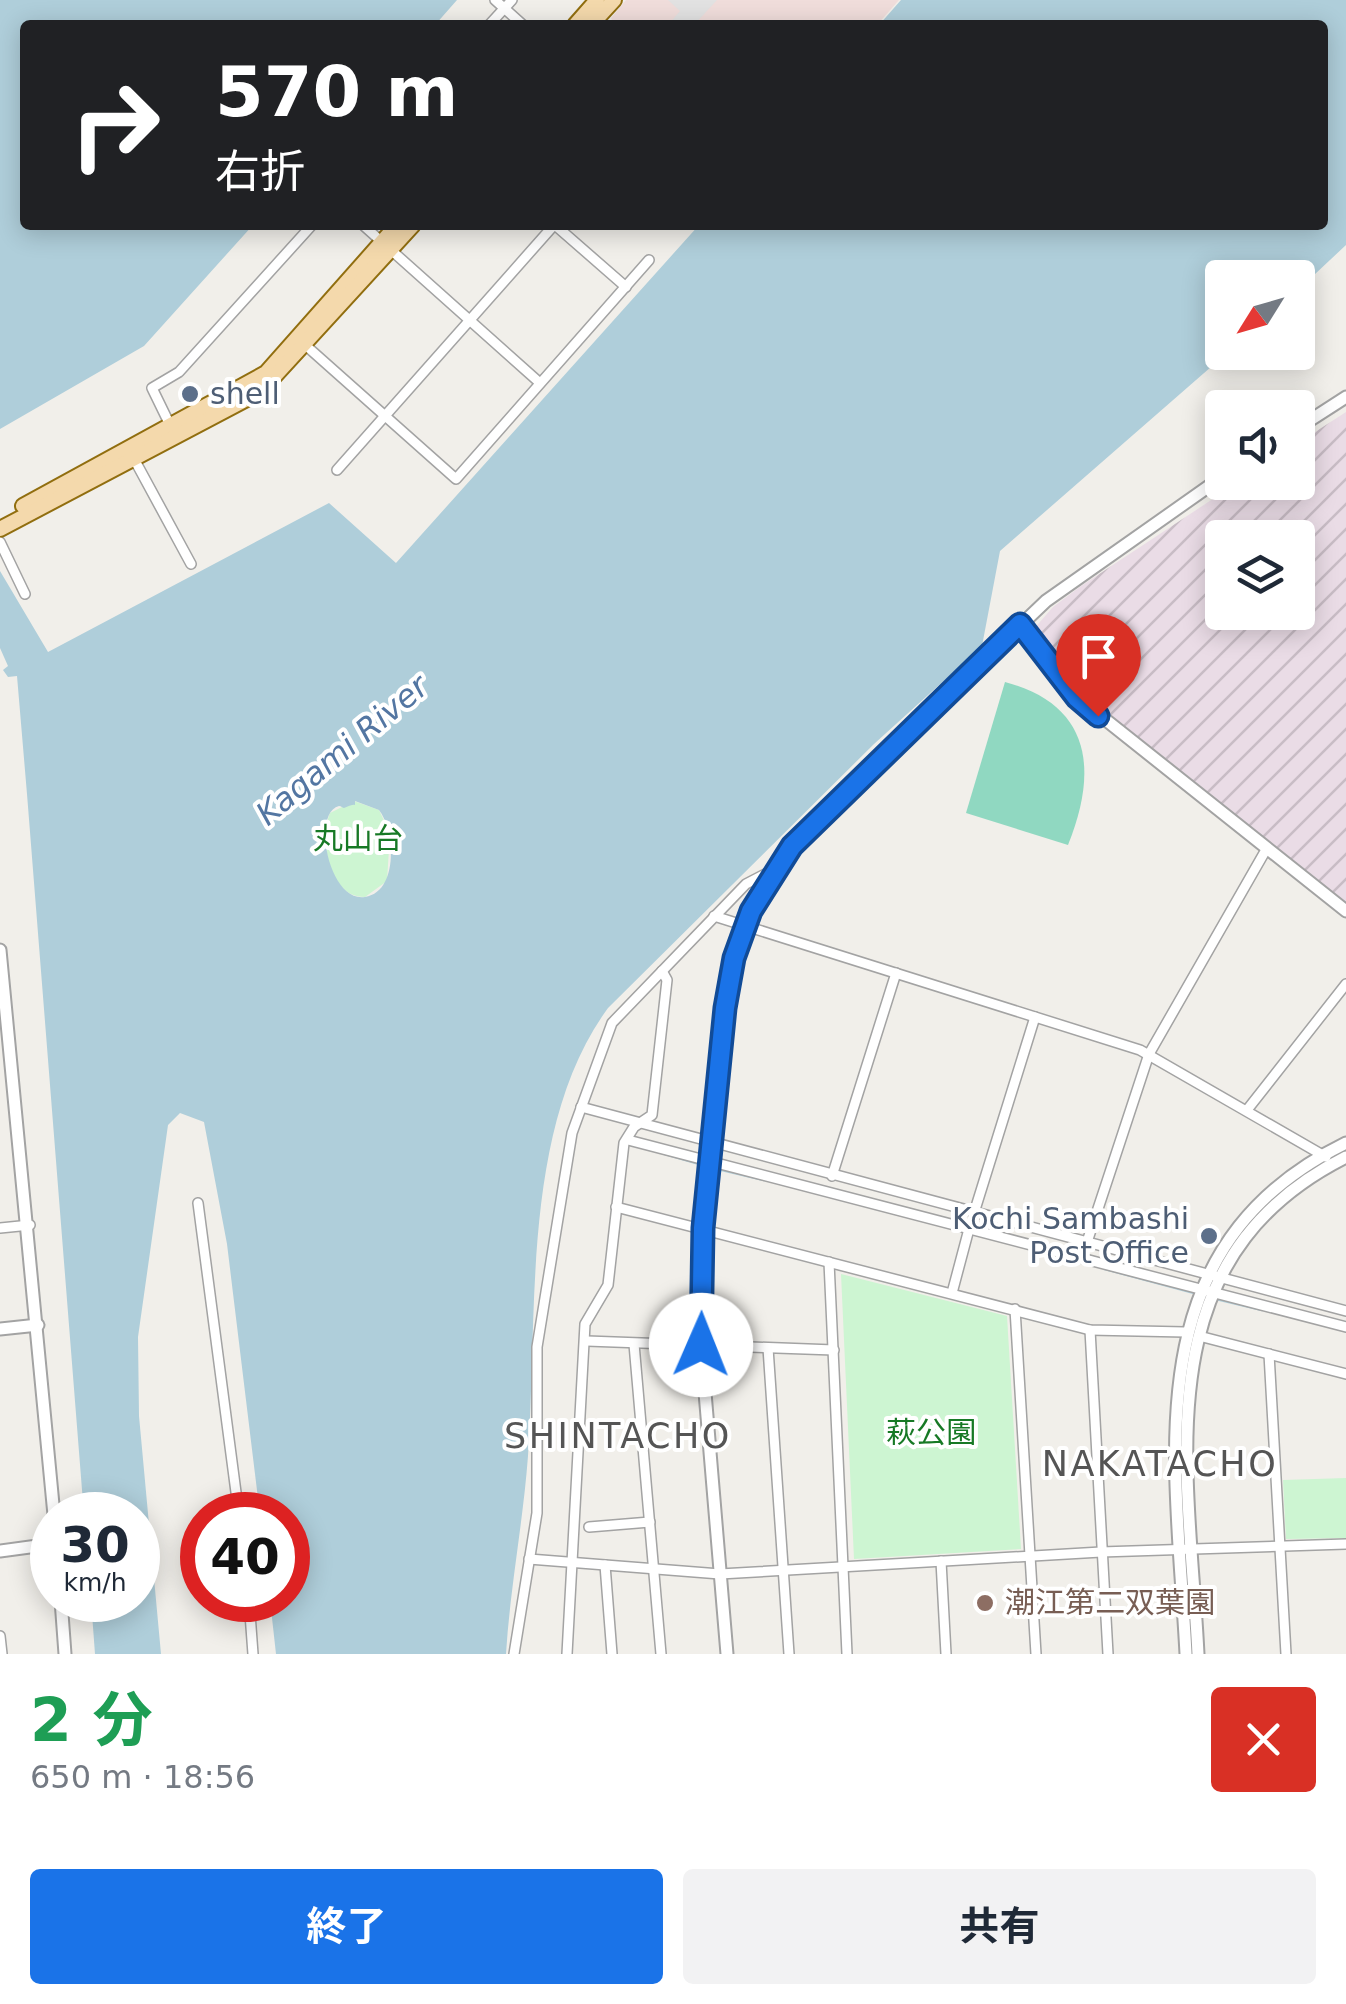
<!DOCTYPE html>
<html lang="ja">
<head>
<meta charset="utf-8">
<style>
  :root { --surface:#fff; --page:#f2f2f3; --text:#1f2937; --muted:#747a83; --accent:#1a73e8 }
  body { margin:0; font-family:"DejaVu Sans","Noto Sans JP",sans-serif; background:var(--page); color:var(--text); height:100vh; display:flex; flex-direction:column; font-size:38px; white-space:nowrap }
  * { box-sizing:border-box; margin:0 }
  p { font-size:32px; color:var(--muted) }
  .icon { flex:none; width:55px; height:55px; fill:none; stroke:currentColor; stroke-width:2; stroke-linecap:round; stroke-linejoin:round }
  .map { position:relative; height:1654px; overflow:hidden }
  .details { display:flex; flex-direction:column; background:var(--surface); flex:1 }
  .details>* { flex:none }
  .top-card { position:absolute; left:20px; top:20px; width:1308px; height:210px; border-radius:10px; box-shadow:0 5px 25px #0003; background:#202124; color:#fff; overflow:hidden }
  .needle { width:65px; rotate:233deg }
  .buttons { position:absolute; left:1205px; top:260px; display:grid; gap:20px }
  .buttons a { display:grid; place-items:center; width:110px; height:110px; border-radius:10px; background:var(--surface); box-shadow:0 5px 25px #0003; font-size:50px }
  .speed { position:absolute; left:30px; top:1492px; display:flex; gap:20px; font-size:50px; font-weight:700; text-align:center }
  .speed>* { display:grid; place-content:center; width:130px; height:130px; border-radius:50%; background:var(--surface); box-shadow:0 5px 25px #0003; line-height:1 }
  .speed small { font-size:25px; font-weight:400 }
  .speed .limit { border:15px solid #d22; background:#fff; color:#111 }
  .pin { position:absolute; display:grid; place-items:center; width:85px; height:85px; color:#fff; margin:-102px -42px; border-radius:50% 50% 50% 0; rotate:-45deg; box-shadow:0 0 10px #0007 }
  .pin .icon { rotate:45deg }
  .me { position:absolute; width:110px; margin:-55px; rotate:1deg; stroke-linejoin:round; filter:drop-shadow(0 0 8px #0008) }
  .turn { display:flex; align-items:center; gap:35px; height:210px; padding:0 30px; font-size:45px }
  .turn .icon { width:130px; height:130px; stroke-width:2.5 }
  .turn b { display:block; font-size:70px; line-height:85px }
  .round { display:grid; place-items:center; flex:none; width:105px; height:105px; border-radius:10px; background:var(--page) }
  .head { display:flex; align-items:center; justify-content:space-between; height:170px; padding:0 30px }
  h1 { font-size:60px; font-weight:700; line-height:75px; color:#1e9e55 }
  .button { display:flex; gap:20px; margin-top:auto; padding:20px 30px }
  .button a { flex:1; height:115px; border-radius:10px; background:var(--accent); color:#fff; font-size:40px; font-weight:700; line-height:115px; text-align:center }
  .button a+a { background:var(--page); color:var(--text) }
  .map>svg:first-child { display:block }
  .commercial { fill:#f0dddb }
  .industrial { fill:url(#industrial-furrows); fill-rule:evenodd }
  .park { fill:#cdf5d2 }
  .pitch { fill:#90d8c1 }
  .parking { fill:#e2e2e2 }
  .water { fill:#afceda; fill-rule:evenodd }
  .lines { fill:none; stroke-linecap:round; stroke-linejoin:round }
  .stream { stroke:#afceda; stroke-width:2.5 }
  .minor-casing { stroke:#a3a3a3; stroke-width:12 }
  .tertiary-casing { stroke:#a3a3a3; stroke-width:15 }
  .primary-casing { stroke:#916e0f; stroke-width:18 }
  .minor { stroke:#fff; stroke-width:9 }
  .tertiary { stroke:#fff; stroke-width:11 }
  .primary { stroke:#f4d9ac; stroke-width:14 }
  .route-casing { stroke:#114b97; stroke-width:25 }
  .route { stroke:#1a73e8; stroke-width:18 }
  .service-dot { fill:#5c6f8a; stroke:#fff; stroke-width:4 }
  .education-dot { fill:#8d6e63; stroke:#fff; stroke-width:4 }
  .labels { text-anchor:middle; stroke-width:8; stroke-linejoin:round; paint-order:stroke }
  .service-label { font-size:30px; fill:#4e5e75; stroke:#fff; text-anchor:start }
  .park-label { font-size:30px; fill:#177925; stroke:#fff }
  .education-label { font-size:30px; fill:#785e54; stroke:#fff; text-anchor:start }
  .water-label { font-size:32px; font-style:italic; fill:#5376a2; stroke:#fff }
  .quarter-label { font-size:35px; letter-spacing:2.5px; fill:#555; stroke:#fff }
</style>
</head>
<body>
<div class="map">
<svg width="1346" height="1654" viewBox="0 0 1346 1654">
  <defs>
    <pattern id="industrial-furrows" width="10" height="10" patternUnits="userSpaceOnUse" patternTransform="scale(2.5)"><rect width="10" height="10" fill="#eadce6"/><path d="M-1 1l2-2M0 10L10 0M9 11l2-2" fill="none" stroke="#c8bcc5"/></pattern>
  </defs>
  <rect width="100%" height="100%" fill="#f1efea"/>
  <polygon class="commercial" points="626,0 899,0 877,25 614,25 611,18"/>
  <path class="industrial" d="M1346 412V905L1083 696 1032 631 1053 607 1081 586 1237 483 1298 482V443ZM1222 538H1298V612H1222Z"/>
  <g class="park">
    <path d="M354 801 379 810 390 833 387 881 365 897C329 898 319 840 330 813Z"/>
    <polygon points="841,1274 1007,1316 1021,1549 854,1559"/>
    <polygon points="1346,1478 1346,1538 1286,1539 1283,1480"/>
  </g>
  <path class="pitch" d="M1005 682C1092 705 1098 771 1068 845L966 813Z"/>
  <polygon class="parking" points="668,0 717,0 694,25 668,25 680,11"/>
  <g class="water">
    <polygon points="0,0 457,0 435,25 25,25 25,225 253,225 144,346 0,429"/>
    <path d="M901 0H1346V245L1298 290V278H1222V352L1227 353 1000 551 982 646 874 744 608 1008C521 1127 538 1312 528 1456 523 1523 510 1588 506 1654H276L270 1600H288V1515H260L227 1244 204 1122 180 1113 168 1125 138 1337 139 1416 161 1654H95L91 1600H138V1515H84L27 794 17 676 8 677 3 670 8 666 0 648V571L48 652 329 503 396 563 699 225H1322V25H879ZM355 801 379 810C395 830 399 892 365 897 329 903 311 813 339 806 341 806 343 808 344 808 348 807 351 804 355 805Z"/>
  </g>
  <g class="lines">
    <g class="stream">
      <polyline points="665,1154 706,1166"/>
      <polyline points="713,1168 764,1180"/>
      <polyline points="1105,1269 1194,1293"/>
      <polyline points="1216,1299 1262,1310"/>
    </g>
    <g class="minor-casing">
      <g id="minor">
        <polyline points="495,0 523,25"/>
        <polyline points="489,25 512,0"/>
        <polyline points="363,225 540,383"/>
        <polyline points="555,225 626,287"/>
        <polyline points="303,343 456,479 649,260"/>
        <polyline points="171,427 152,388 179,372 312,225"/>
        <polyline points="133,457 191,564"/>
        <polyline points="337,470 554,225"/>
        <polyline points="0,542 25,594"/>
        <polyline points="714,916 1140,1050 1326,1157"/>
        <polyline points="581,1107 1346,1311"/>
        <polyline points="1247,1110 1346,984"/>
        <polyline points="628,1140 1346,1327"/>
        <polyline points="832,1176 896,973"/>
        <polyline points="198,1203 239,1515"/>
        <polyline points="616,1207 1090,1330 1185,1332"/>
        <polyline points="974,1213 1035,1017"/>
        <polyline points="0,1228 30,1225"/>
        <polyline points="1087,1242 1149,1054 1267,848"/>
        <polyline points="829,1262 847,1654"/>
        <polyline points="952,1293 969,1229"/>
        <polyline points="1015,1309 1036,1654"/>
        <polyline points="1090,1330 1108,1654"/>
        <polyline points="1199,1336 1346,1374"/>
        <polyline points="587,1341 834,1350"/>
        <polyline points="634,1344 661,1654"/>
        <polyline points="768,1348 789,1654"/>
        <polyline points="1269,1354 1286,1654"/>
        <polyline points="589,1527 650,1522"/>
        <polyline points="529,1559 720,1574 1101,1552 1346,1544"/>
        <polyline points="941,1561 946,1654"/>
        <polyline points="605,1565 612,1654"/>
        <polyline points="249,1600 253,1654"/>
        <polyline points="0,1636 2,1654"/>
        <polyline points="514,1654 537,1513 537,1347 572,1133 612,1023 746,884 773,870"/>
        <polyline points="567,1654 585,1324 608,1285 624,1143 634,1127 652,1115 667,980 662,971"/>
      </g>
    </g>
    <g class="tertiary-casing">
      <g id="tertiary">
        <polyline points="1298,428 1346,397"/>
        <polyline points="1021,624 1077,697 1346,911"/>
        <polyline points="0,950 54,1515"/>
        <polyline points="0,1329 38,1325"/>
        <polyline points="0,1551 52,1544"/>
        <polyline points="61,1600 65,1654"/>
        <polyline points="727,1654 701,1345 703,1228 729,976 751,911 769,877 819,818 1046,601 1222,477"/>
        <path d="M1186 1654C1176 1458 1132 1248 1346 1143"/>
        <path d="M1198 1654C1189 1467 1141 1260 1346 1157"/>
      </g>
    </g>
    <g class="primary-casing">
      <g id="primary">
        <polyline points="575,25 597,0"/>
        <polyline points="591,25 614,0"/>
        <polyline points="23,506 266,373 397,225"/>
        <polyline points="0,529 260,392 413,225"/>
      </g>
    </g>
    <use href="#minor" class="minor"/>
    <use href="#tertiary" class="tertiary"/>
    <use href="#primary" class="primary"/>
  </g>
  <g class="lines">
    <g class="route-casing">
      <polyline id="route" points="701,1345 703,1228 725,1008 734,958 751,911 792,846 1020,624 1077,698 1098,716"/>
    </g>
    <use href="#route" class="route"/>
  </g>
  <g class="service-dot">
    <circle cx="190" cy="394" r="10"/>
    <circle cx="1209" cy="1236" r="10"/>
  </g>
  <circle class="education-dot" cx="985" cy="1603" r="10"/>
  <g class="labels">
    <g class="service-label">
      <text x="210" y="404">shell</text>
      <text x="1189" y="1229" text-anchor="end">Kochi Sambashi<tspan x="1189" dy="34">Post Office</tspan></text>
    </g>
    <g class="park-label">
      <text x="358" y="849">丸山台</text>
      <text x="931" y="1443">萩公園</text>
    </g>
    <g class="education-label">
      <text x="1005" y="1613">潮江第二双葉園</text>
    </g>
    <g class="water-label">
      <text transform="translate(342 750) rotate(-40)" y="11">Kagami River</text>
    </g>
    <g class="quarter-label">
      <text x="618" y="1448">SHINTACHO</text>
      <text x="1160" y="1476">NAKATACHO</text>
    </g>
  </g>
</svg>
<div class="buttons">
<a><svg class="needle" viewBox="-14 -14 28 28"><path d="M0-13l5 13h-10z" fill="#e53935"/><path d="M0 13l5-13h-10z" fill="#747a83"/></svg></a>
<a><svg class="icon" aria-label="sound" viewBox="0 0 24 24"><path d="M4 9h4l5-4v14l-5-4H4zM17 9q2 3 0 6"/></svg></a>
<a><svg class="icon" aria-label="layers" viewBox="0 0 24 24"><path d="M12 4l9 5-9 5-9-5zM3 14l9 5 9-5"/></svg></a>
</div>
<div class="speed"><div>30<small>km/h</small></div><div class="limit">40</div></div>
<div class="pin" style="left:1098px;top:716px;background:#d93025"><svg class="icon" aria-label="arrive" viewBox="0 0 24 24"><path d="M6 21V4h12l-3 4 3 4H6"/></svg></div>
<svg class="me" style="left:701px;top:1345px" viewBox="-20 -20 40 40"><circle r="19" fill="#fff"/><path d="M0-13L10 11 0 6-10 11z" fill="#1a73e8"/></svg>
<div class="top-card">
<div class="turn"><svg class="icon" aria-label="right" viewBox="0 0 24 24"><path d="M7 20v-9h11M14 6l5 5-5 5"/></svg><div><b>570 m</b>右折</div></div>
</div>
</div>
<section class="details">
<div class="head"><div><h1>2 分</h1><p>650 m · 18:56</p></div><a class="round" style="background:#d93025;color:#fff"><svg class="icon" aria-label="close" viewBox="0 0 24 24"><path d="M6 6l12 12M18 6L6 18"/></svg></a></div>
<div class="button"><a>終了</a><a>共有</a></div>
</section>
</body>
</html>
